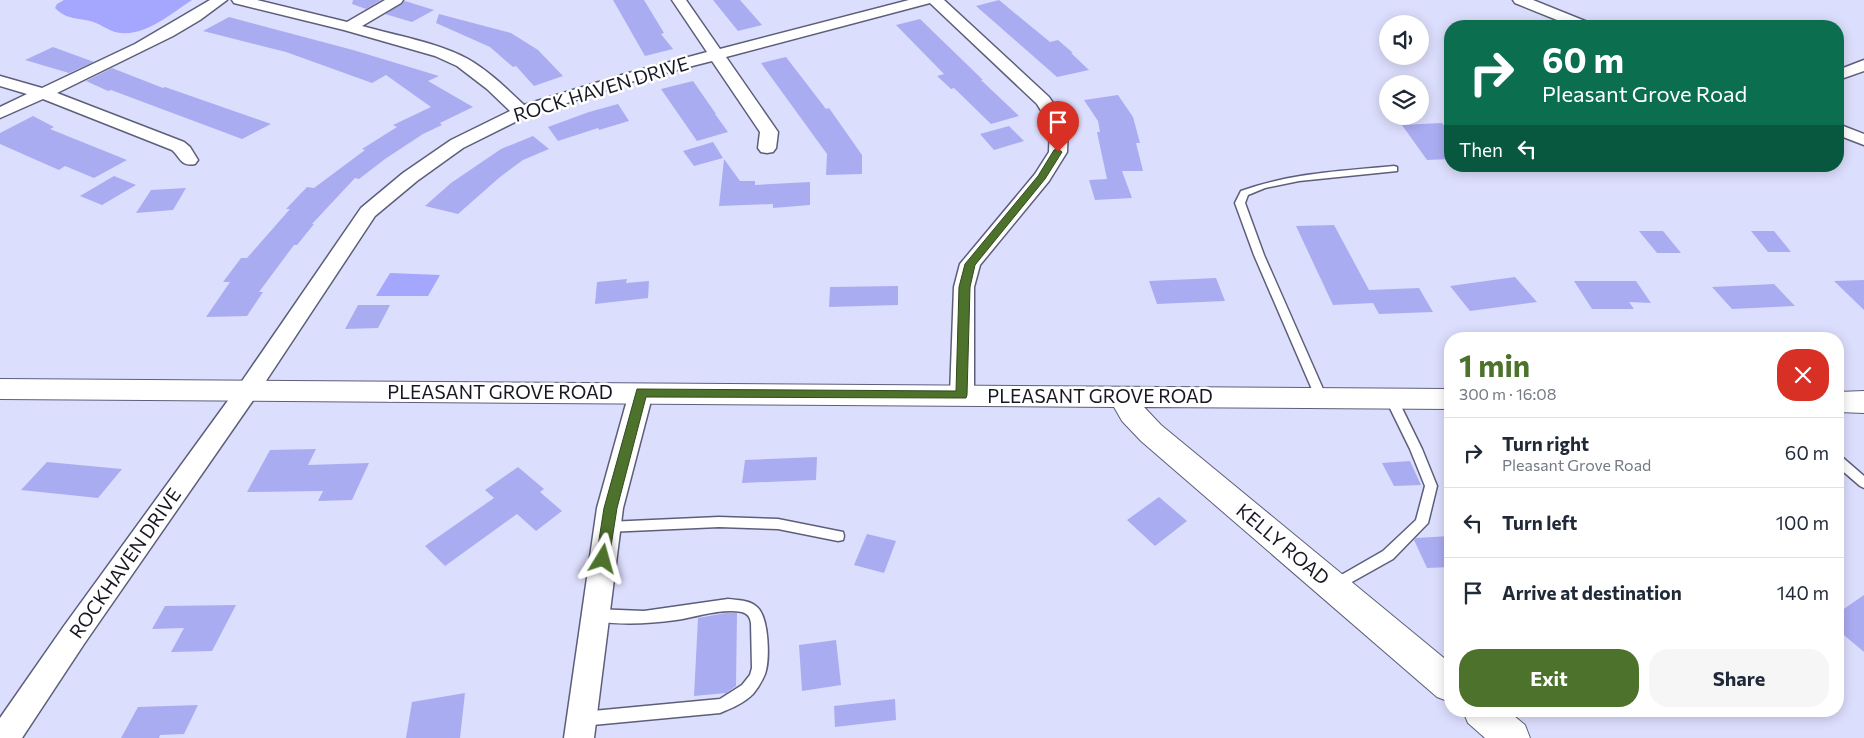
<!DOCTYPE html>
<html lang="en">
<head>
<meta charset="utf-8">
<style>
  :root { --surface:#fff; --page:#f6f6f7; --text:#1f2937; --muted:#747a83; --line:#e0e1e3; --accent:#4d722c }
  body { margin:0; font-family:Commissioner,sans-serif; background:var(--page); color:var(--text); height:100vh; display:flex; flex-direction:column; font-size:19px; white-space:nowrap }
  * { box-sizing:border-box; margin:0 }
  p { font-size:16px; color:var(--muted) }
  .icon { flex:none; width:28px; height:28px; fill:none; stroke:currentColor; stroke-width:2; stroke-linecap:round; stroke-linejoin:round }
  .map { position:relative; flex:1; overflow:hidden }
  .panel { position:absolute; left:1444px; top:332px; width:400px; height:385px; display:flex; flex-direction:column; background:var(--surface); border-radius:20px; box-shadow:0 2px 12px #0003 }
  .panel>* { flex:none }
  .hud { position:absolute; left:1444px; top:20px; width:400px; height:152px; border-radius:20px; box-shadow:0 2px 12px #0003; background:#0b6e4f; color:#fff; overflow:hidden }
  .fabs { position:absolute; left:1379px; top:15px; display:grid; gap:10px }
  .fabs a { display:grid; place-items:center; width:50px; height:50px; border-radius:50%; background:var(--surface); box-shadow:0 2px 12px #0003; font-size:25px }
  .pin { position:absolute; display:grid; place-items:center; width:42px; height:42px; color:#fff; margin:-51px -21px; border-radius:50% 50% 50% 0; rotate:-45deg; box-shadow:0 0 5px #0007 }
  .pin .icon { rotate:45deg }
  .me { position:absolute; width:55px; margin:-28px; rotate:8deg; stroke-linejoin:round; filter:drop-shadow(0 0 4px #0008) }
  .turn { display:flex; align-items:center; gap:18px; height:105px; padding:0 15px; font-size:22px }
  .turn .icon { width:65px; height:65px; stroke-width:2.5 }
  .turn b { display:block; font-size:35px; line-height:42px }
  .then { display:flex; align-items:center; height:48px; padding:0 15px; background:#0003; gap:10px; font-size:19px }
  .round { display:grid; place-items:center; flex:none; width:52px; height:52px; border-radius:20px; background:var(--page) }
  .headline { display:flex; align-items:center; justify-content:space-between; height:85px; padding:0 15px }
  h1 { font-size:30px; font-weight:700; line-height:38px; color:var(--accent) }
  .cta { display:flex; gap:10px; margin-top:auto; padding:10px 15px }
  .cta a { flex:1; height:58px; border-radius:20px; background:var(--accent); color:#fff; font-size:20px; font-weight:700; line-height:58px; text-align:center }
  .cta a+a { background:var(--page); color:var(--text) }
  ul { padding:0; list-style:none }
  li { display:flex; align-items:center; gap:15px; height:70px; padding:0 15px; border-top:1px solid var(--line) }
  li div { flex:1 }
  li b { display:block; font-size:19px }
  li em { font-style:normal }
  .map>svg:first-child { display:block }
  .water { fill:#a5a6fd }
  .building { fill:#aaacf2 }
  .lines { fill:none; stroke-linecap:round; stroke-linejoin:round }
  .service-casing { stroke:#5d5f7a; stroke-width:3 }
  .minor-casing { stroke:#5d5f7a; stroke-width:3 }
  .tertiary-casing { stroke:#5d5f7a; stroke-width:2 }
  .service { fill:#fff; fill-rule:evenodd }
  .minor { fill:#fff; fill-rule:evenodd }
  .tertiary { fill:#fff; fill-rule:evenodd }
  .route { fill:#4d722c; stroke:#324a1d }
  .labels { text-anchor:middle; stroke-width:5; stroke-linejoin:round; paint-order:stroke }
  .street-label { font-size:19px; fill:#181823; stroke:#fff }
</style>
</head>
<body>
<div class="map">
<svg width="1864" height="738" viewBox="0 0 1864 738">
  <rect width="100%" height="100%" fill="#dcdefd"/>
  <g class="water">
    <path d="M64 0H192C170 14 143 39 115 32 106 29 99 23 90 21 77 18 65 19 55 8L57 4Z"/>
    <polygon points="390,273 440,275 428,296 376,296"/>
  </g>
  <g class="building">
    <polygon points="353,0 381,0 366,9 352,4"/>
    <polygon points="613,0 644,0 664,33 661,34 673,49 645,56"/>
    <polygon points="713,0 740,0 762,25 738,31"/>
    <polygon points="999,0 1050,42 1058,40 1073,53 1071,53 1089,70 1057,77 976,6"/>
    <polygon points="405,1 434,10 412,22 385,14"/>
    <polygon points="439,14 511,33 538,50 563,76 534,86 516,66 513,67 490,47 436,23"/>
    <polygon points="229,17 353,50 439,76 428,81 473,107 440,123 442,125 423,134 385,159 359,179 355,178 312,224 314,224 297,245 294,245 259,292 263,292 247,316 206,317 230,282 223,282 241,258 247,258 290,209 286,209 307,187 314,188 365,150 362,149 397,127 393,125 431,107 386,75 372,83 286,52 203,31"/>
    <polygon points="920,19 983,80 981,80 1019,116 991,124 954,88 951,89 937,76 944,74 896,25"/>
    <polygon points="53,47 94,62 69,73 25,60"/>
    <polygon points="786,57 826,109 829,108 862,155 862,174 826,175 827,154 761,63"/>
    <polygon points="112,68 163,88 165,87 271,124 242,139 111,90 108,91 86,81"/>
    <polygon points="693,81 716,114 715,114 728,132 697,141 661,89"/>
    <polygon points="1118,95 1133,117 1140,143 1136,143 1143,171 1122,171 1132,198 1095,200 1089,180 1107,179 1097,132 1100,132 1098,121 1084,100"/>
    <polygon points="618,104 629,121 599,130 598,128 558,141 548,127 589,112"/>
    <polygon points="33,116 54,127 50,129 127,160 94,178 65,166 59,170 0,144 0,133"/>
    <polygon points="1442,123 1450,133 1450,159 1427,160 1402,125"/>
    <polygon points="1009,126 1024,141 994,150 980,134"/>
    <polygon points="533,136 549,149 523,160 500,177 458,214 425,206 451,183 501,149"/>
    <polygon points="713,142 723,158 694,166 683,151"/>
    <polygon points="724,159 740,181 755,181 755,185 810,182 810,205 773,208 773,204 719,206"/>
    <polygon points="114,176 136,185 102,205 80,196"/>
    <polygon points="186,188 173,210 136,213 151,190"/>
    <polygon points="1334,225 1369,290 1419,288 1433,312 1379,314 1373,303 1333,305 1296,226"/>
    <polygon points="1639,231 1663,231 1681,253 1657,253"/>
    <polygon points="1751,231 1774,231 1791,252 1768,252"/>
    <polygon points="1515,277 1537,302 1470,311 1450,286"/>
    <polygon points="1216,278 1225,301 1157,304 1149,281"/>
    <polygon points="627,279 626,283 649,281 648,298 595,304 597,282"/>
    <polygon points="1864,280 1864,310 1834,281"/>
    <polygon points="1574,281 1636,281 1651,303 1629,302 1634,309 1592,309"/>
    <polygon points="1774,284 1795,306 1732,309 1712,287"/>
    <polygon points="898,286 898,305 829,307 830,287"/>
    <polygon points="358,305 390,305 378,328 345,329"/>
    <polygon points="316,449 308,465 369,463 352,500 318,501 323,491 247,492 270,450"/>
    <polygon points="817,457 816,480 742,483 745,460"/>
    <polygon points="1410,461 1421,485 1394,486 1382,463"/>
    <polygon points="47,462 122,469 98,498 21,490"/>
    <polygon points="518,467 544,489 540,492 562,511 536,531 517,514 445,566 425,546 494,498 485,490"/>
    <polygon points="1159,497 1187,521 1155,546 1127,520"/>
    <polygon points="867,534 896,541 884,573 854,565"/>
    <polygon points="1450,536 1450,567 1427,568 1414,540 1416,538"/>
    <polygon points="1864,595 1864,652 1838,630 1838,613"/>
    <polygon points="236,605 212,651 171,652 184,628 152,629 165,606"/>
    <polygon points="726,613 737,613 736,686 726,693 694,696 698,618"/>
    <polygon points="836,640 841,685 802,691 799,645"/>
    <polygon points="465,693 460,738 406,738 412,702"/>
    <polygon points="895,699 896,720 835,727 834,706"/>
    <polygon points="198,705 184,734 160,735 159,738 121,738 138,707"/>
  </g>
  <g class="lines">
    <g class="service-casing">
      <g id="service">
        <path d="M1394 166 1397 167V171L1299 181 1265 188 1248 195 1245 203 1264 255 1327 398 1325 401H1317L1254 255 1235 203 1241 191C1290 173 1342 171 1394 166Z"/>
        <polygon points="1391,394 1395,395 1397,398 1422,449 1437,486 1428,523 1393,559 1334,592 1329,590 1327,586 1329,582 1383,551 1416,520 1425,486 1410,449 1385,398 1387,395"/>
        <polygon points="1838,455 1842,457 1864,476 1864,488 1860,486 1838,467"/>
        <polygon points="719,517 778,519 843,532 844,536 843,540 838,541 778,529 719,527 607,532 602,531 601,527 602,523 607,522"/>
        <path d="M728 599C737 600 750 600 757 607 769 617 770 660 765 674 762 681 758 688 753 694 744 703 732 708 720 713L582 726 577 724 575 719 577 714 582 712 720 699 742 685 750 675 752 668 751 623C750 617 748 614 742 612 721 608 697 617 676 620 648 624 622 625 594 621L589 619 587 615 589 611 594 609 644 611Z"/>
      </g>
    </g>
    <g class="minor-casing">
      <g id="minor">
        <path d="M210 0H227L200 20 173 36 57 93 184 142 190 147 198 160 195 164C181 167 181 158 172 150L43 99 0 118V107L27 94 0 86V76L42 88 135 44Z"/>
        <path d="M232 0H257L347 22 385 0H403L401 3 362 26C397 36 436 42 468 59 489 71 507 89 524 105L625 74 707 52 672 0H686L720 49 909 0H944L1049 97 1068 125 1067 152 1049 181 980 265 974 287V395L970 401 962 403 954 401 950 395 954 287 960 264 1035 174 1049 152 1050 125 1037 104 930 3 726 57 778 132 776 148 773 152 767 153 761 152 758 148 760 132 712 61 637 80 527 116 463 148 417 181 375 216 256 396 84 644 22 738H0V718L64 626 240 384 361 208 403 173 451 140 510 111 487 89 457 66 435 56 344 30 234 3Z"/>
        <polygon points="1513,0 1533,0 1590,23 1593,26 1572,26 1515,3"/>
        <polygon points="1864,60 1864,71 1838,80 1838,70"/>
        <polygon points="1838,124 1864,134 1864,145 1838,135"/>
        <polygon points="641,385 649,387 653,393 623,508 594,738 564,738 597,508 629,393 633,387"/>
      </g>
    </g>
    <g class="tertiary-casing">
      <g id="tertiary">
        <polygon points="0,379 1450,389 1450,409 1144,407 1161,425 1450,663 1450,702 1437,697 1141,441 1122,421 1114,407 0,399"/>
        <polygon points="1864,391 1864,413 1838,412 1838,392"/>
        <polygon points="1463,711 1508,711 1525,725 1530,738 1485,738 1468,723"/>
      </g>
    </g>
    <use href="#service" class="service"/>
    <use href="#minor" class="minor"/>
    <use href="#tertiary" class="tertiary"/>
  </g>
  <polygon class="route" points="1058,149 1062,152 1045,179 975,265 970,287 967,395 966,398 646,397 617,508 609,559 607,563 603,565 598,563 596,559 604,508 637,389 956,391 959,287 965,264 1038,176 1054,150"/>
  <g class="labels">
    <g class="street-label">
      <text transform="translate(601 89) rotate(-17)" y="7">ROCK HAVEN DRIVE</text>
      <text x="500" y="399">PLEASANT GROVE ROAD</text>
      <text x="1100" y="403">PLEASANT GROVE ROAD</text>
      <text transform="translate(1283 544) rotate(40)" y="7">KELLY ROAD</text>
      <text transform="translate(125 563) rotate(-55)" y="7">ROCKHAVEN DRIVE</text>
    </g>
  </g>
</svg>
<div class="fabs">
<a><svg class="icon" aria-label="sound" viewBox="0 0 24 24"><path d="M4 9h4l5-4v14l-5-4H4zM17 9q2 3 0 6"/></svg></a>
<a><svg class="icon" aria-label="layers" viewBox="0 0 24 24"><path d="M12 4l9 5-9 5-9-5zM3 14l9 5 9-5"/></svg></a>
</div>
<div class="pin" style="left:1058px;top:152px;background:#d93025"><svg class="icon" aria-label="arrive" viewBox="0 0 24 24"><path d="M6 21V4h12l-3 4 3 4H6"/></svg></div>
<svg class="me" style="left:603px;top:559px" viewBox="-20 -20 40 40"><path d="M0-17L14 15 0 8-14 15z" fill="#4d722c" stroke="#fff" stroke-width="4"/></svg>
<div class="hud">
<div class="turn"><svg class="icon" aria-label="right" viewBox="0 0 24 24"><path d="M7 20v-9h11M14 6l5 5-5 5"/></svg><div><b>60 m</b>Pleasant Grove Road</div></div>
<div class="then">Then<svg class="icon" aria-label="left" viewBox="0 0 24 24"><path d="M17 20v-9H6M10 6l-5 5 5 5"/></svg></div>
</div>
<section class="panel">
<div class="headline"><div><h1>1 min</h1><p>300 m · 16:08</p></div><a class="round" style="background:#d93025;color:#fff"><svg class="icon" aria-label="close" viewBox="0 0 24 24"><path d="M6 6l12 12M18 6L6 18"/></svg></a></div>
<ul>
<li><svg class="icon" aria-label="right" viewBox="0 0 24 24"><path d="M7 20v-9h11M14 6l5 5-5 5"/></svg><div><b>Turn right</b><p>Pleasant Grove Road</p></div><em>60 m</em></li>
<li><svg class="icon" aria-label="left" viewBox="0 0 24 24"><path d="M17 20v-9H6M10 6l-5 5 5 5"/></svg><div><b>Turn left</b></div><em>100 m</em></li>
<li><svg class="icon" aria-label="arrive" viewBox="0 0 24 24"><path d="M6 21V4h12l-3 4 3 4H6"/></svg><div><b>Arrive at destination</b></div><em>140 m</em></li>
</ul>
<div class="cta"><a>Exit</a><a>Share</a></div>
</section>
</div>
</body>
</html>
